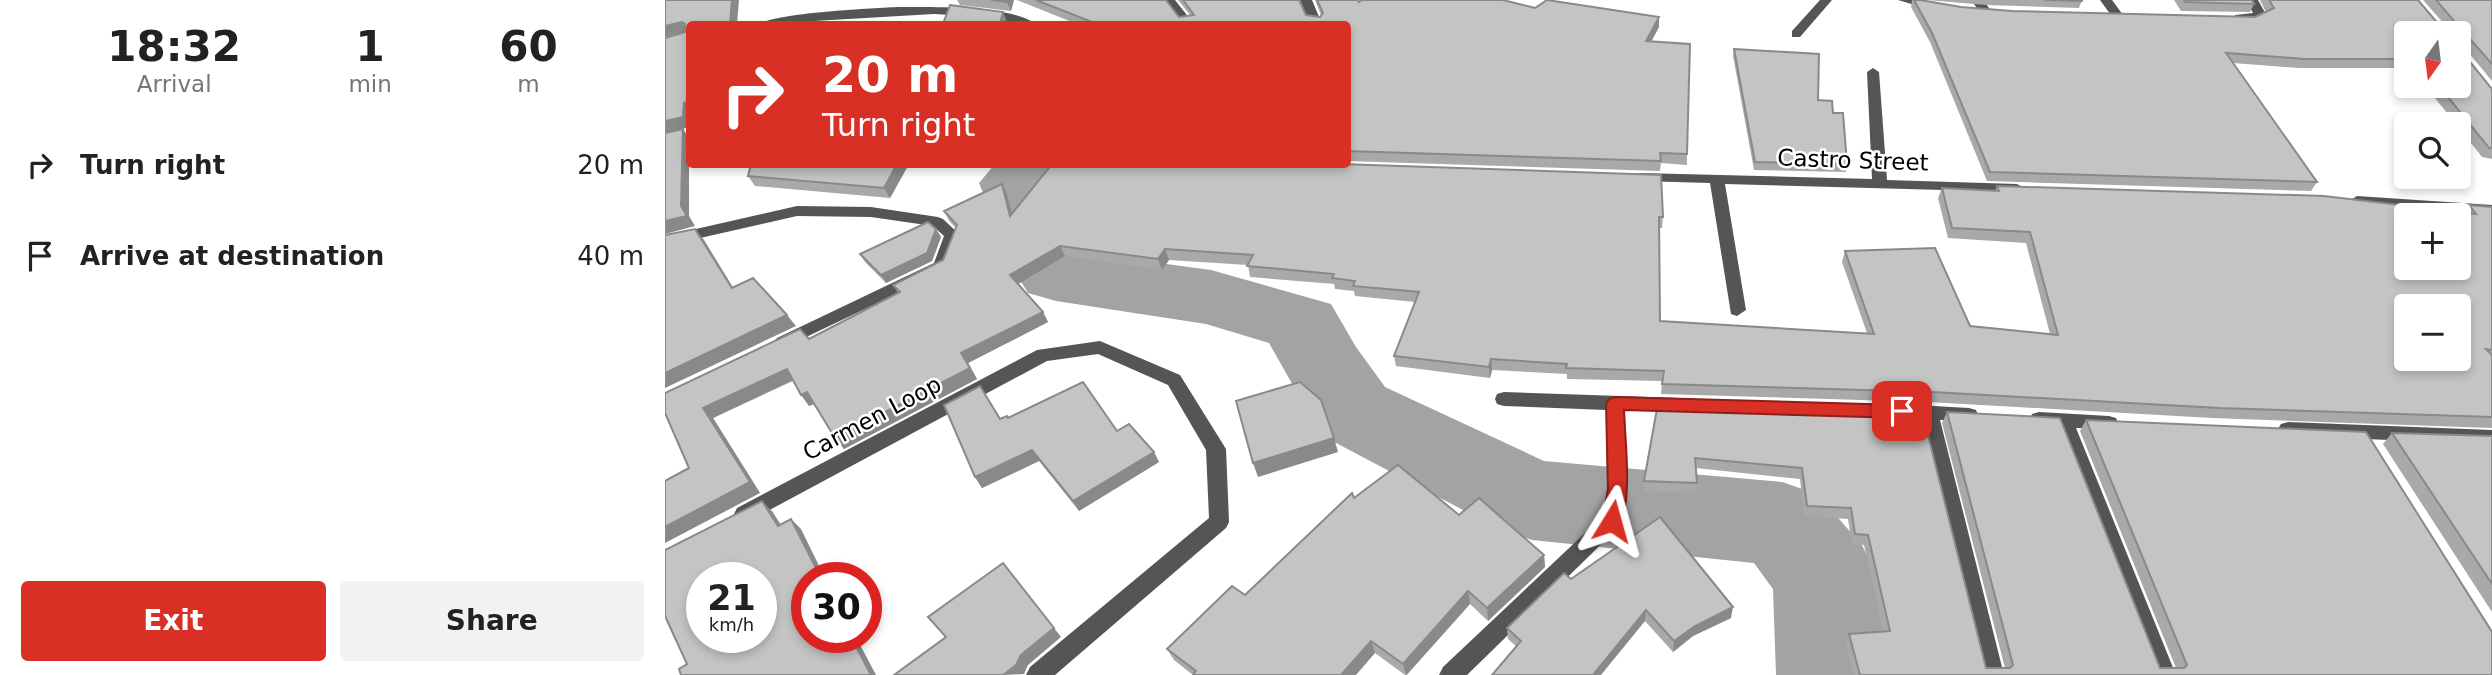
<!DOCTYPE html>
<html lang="en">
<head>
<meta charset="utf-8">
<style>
  :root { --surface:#fff; --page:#f2f2f2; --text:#222; --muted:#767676; --accent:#d93025 }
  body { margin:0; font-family:"DejaVu Sans",sans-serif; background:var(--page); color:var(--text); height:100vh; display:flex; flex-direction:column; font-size:26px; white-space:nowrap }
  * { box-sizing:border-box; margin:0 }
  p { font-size:23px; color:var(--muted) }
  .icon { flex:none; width:38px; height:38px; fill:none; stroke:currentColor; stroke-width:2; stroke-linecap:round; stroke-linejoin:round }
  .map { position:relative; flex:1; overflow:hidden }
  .drawer { display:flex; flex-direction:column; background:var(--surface); width:665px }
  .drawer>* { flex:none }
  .guide { position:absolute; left:21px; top:21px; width:665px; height:147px; border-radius:7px; box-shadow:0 4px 10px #0003; background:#d93025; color:#fff; overflow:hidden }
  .needle { width:46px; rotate:194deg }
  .tools { position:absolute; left:1729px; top:21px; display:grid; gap:14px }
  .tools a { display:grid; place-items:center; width:77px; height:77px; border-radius:7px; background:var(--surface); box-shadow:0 4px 10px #0003; font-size:35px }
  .speed { position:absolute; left:21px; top:562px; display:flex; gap:14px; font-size:35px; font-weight:700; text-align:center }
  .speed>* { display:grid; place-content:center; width:91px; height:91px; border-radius:50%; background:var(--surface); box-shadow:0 4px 10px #0003; line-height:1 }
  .speed small { font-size:18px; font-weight:400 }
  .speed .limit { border:10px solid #d22; background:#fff; color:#111 }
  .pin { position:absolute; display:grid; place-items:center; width:60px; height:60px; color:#fff; margin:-30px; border-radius:14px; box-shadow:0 4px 10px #0006 }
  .me { position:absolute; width:77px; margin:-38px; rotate:8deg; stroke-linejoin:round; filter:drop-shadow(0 0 5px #0008) }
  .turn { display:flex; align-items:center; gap:24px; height:147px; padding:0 21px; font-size:32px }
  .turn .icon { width:91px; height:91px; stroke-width:2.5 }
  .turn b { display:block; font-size:49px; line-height:60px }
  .eta { display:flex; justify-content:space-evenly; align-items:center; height:119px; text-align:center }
  .eta b { font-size:42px; font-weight:600; line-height:49px }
  .action { display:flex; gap:14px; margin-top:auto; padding:14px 21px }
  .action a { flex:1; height:80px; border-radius:7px; background:var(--accent); color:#fff; font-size:28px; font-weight:600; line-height:80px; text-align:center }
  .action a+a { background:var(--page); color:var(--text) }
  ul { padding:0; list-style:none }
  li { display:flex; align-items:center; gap:21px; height:91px; padding:0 21px }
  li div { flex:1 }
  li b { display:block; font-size:26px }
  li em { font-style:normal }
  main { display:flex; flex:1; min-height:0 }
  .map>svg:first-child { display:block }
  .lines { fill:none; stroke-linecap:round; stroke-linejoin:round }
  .river { fill:#a3a3a3; fill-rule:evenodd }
  .minor { fill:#555; fill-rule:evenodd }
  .wall { fill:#a9a9a9 }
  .shaded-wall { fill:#898989 }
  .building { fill:#c4c4c4; stroke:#898989; stroke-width:2; fill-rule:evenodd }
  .route { fill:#d93025; stroke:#8d1f18; stroke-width:2 }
  .labels { text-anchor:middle; stroke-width:5; stroke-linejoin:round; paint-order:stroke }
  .street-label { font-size:23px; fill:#000; stroke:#fff }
</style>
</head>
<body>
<main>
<section class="drawer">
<div class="eta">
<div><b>18:32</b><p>Arrival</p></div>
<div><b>1</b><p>min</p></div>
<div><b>60</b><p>m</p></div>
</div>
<ul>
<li><svg class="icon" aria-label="right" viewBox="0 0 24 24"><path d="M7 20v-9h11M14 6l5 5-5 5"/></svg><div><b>Turn right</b></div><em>20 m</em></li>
<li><svg class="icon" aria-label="arrive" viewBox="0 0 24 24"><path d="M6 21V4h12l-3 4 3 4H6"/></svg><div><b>Arrive at destination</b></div><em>40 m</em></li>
</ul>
<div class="action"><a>Exit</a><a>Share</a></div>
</section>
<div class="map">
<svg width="1827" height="675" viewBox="0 0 1827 675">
  <rect width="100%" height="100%" fill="#fff"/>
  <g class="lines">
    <polygon class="river" points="330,164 413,164 404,179 388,189 420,253 546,270 666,304 691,347 720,387 879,461 1117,482 1152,494 1197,545 1212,577 1223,675 1111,675 1108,589 1089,563 867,540 832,528 656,435 604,343 541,324 391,301 363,293 352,275 314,183"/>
    <g class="minor">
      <polygon points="498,0 510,0 529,24 517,24"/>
      <polygon points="635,0 647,0 657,24 645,24"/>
      <polygon points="1155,0 1167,0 1135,37 1127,37 1127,31"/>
      <polygon points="1233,0 1255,0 1276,7 1270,11"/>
      <polygon points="1306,0 1318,0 1327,12 1317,15"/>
      <polygon points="1435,0 1447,0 1458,15 1456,18 1448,18"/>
      <polygon points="1581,0 1593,0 1602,16 1600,19 1570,21 1570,15 1588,13"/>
      <path d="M234 7C266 7 346 5 371 24H353L304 16 269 14 95 24C110 13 209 8 234 7Z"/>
      <polygon points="1208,68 1214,72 1222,180 1352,184 1359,188 1352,192 1060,184 1081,310 1072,316 1066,314 1045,183 975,181 968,177 975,173 1207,179 1202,72"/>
      <polygon points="1692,196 1827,205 1827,215 1687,204 1684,201"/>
      <polygon points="132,206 206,207 273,217 278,219 295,235 282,270 118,348 112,346 109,342 112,338 269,263 279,236 268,226 206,217 132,216 0,246 0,236"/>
      <polygon points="435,341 515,375 561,449 564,522 561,528 390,675 361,675 365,667 544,518 541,450 503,385 433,354 382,361 86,520 79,523 72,520 69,514 72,508 372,350"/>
      <polygon points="839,392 1014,398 1021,400 1023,405 1021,410 1014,412 960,410 962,490 954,527 802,675 774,675 778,667 937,517 942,490 941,410 839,406 832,404 830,399 832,394"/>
      <polygon points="1234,404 1304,408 1311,410 1313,415 1311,420 1275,420 1339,675 1315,675 1255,419 1227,416 1225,411 1227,406"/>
      <polygon points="1374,412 1444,416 1451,418 1453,423 1451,428 1411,428 1511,675 1487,675 1391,427 1367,424 1365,419 1367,414"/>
      <polygon points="1623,422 1827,430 1827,444 1623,436 1616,434 1613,429 1616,424"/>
    </g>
  </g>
  <g class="wall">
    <polygon points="292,0 349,0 346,11 295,5"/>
    <polygon points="352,0 501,0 514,17 525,15 513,0 634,0 641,15 655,17 656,15 650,0 693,0 694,2 870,8 994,17 994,27 986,42 1022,154 1022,165 996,163 995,171 682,161 682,24 412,24"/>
    <polygon points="1247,0 1255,0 1296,7 1347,11 1590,17 1601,12 1595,0 1753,0 1775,26 1781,26 1758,0 1827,0 1827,81 1799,47 1797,52 1827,89 1827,159 1817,157 1794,128 1794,124 1791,124 1760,86 1794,86 1741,33 1741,68 1634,68 1568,63 1652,182 1646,191 1322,181 1265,42 1246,7"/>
    <polygon points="1262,0 1417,0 1414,8 1321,5"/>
    <polygon points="1509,0 1587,0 1589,4 1585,12 1516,11"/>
    <polygon points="1069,49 1153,100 1168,113 1182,164 1181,172 1089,170 1068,56"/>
    <polygon points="244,164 225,198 90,186 83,176"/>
    <polygon points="337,184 342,194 347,213 998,217 997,228 995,228 995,321 1202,333 1177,262 1180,251 1305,326 1385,334 1361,243 1283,238 1273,198 1277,188 1330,191 1332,186 1799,213 1804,205 1827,207 1827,428 1547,418 1263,402 996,394 997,381 902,379 902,374 827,370 825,378 731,366 729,356 750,302 690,296 689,291 670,289 669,284 585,277 583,265 504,260 497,270 400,256 353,284 378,312 383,322 303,363 312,379 179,449 170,438 149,404 144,406 128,381 48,418 95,493 24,468 0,413 233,293 228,285 278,260 291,228 285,222 279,211"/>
    <polygon points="271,229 276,237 267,261 221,283 200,262 195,254"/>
    <polygon points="993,403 1257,411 1321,668 1340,668 1277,423 1282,412 1495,668 1511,668 1415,431 1421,420 1827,675 1189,675 1180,643 1184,634 1218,631 1199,545 1187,544 1183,519 1139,516 1135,479 1031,468 1032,483 1030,493 978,491 979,481"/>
    <polygon points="343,418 452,431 489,452 494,462 414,511 374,461 317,488 310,477 335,419"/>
    <polygon points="1727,433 1827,436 1827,612 1718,444"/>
    <polygon points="689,498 794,515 879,555 880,567 823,621 805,604 742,675 740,675 710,653 528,675 509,660 502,649 580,595"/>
    <polygon points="906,579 1066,618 1028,636 1008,652 980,621 852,647 843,639 842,628"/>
  </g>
  <g class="shaded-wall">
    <polygon points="67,0 74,0 72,24 65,24"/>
    <polygon points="343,0 349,0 346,11 342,2"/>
    <polygon points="338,12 343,24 335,24"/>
    <polygon points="994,17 994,27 981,51 981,41"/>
    <polygon points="17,22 23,31 0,37 0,26"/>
    <polygon points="24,101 24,127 0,133 0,121 19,103"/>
    <polygon points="18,129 24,138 24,216 30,226 0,234 0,221"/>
    <polygon points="232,164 244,164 225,198 219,188"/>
    <polygon points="337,184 342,194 350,226 345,216"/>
    <polygon points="30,229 39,240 75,299 67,288"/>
    <polygon points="271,229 276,237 267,261 221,283 216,275"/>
    <polygon points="395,246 400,256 350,286 345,275"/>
    <polygon points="500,249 504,260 497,270 493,259"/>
    <polygon points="378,312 383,322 303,363 312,379 179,449 170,438 296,353"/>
    <polygon points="122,315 131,326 0,388 0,373"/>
    <polygon points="826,359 827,370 825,378 824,367"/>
    <polygon points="122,369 130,379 48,418 95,493 0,543 0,527 85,482 38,408"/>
    <polygon points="142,392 151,403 144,406 136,395"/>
    <polygon points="669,438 673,452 593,477 588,463"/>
    <polygon points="367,450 374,461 317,488 310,477"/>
    <polygon points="489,452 494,462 414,511 408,501"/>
    <polygon points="97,501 107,511 123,536 113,526"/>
    <polygon points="126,519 136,529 160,578 156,578"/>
    <polygon points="879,555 880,567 823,621 822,608"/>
    <polygon points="803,591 805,604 741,675 738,664"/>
    <polygon points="1068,607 1066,618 1028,636 1008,652 1009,641 1030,626"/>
    <polygon points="981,610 980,621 936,675 928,675"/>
    <polygon points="389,628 396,637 363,665 359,674 338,675 356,655"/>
    <polygon points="186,637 191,637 211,675 206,675"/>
    <polygon points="706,641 710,653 691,675 676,675"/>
  </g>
  <g class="building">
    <polygon points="0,0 67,0 65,24 24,24 24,101 19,103 18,117 0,121 0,38 20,32 20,24 17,22 0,26"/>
    <polygon points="326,0 343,0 342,2"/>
    <polygon points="371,0 501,0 514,17 529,15 518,0 634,0 641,15 655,17 658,13 652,0 693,0 694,2 697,0 838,0 870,8 882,0 994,17 981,41 1025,44 1022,154 995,153 996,161 682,151 682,24 432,24"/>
    <polygon points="1249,0 1255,0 1296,7 1347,11 1590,17 1609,8 1604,0 1753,0 1775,26 1791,26 1791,23 1771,0 1827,0 1827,64 1805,39 1798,38 1797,52 1827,89 1827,148 1824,148 1774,86 1794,86 1794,33 1741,33 1741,59 1639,59 1561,53 1652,182 1325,172 1267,33"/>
    <polygon points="1380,0 1417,0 1417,1"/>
    <polygon points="1519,0 1587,0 1589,4 1520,2"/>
    <polygon points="285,5 338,12 335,24 278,24"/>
    <polygon points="1069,49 1154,54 1153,100 1167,101 1168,113 1178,113 1182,164 1090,162"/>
    <polygon points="18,129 16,206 22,216 0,221 0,133"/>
    <polygon points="86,164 232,164 219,188 83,176"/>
    <path d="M387 164H675L996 175 998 217H994L995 321 1209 334 1180 251 1270 248 1305 326 1393 335 1365 232 1287 228 1277 188 1334 191 1332 186 1659 196 1811 214 1804 205 1827 207V350L1821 349 1827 355V417L1554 408 1267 392 997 384 999 371 901 368 902 364 826 359 824 367 729 356 754 292 688 286 690 281 667 278 669 274 582 266 588 255 500 249 493 259 395 246 345 275 378 312 296 353 305 368 170 438 142 392 136 395 122 369 38 408 85 482 0 527V481L24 468 0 413V393L135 329 144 339 235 292 228 285 278 260 292 225 279 211 337 184 345 216ZM1741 215H1794V268H1741ZM1741 306H1794V359H1741Z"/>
    <polygon points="263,222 271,229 262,253 216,275 195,254"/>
    <polygon points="30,229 67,288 88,278 122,315 0,373 0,235"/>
    <polygon points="418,382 452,431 464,424 489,452 408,501 367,450 310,477 279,405 315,386 335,419 342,416 343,418"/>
    <polygon points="635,382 656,400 669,438 588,463 571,401"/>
    <polygon points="993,403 1257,411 1321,668 1345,668 1348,665 1282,412 1395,418 1495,668 1519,668 1522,665 1421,420 1701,432 1827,632 1827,675 1195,675 1184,634 1225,631 1203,535 1190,534 1186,508 1142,506 1137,468 1030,458 1032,483 979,481"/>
    <polygon points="1727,433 1827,436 1827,584"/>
    <polygon points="733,465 794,515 814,498 879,555 822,608 803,591 738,664 706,641 676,675 528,675 531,671 502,649 567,586 580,595 687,493 689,498"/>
    <path d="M97 501 113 526 126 519 156 578H142V637H186L206 675H16L14 669 22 664 0 616V550ZM37 578H96V637H37Z"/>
    <polygon points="995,517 1068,607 1030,626 1009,641 981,610 928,675 827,675 856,641 842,628 899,573 906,579"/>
    <polygon points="338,563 389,628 356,655 351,665 338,675 229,675 281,637 263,617"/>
  </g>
  <path class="route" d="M950 397 1237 405 1243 407 1245 411 1243 416 1237 418 959 410C960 443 968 498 954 527L947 529 941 527 938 521 943 489 941 404 944 399Z"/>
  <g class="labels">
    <g class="street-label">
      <text transform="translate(1188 160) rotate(2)" y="8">Castro Street</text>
      <text transform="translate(207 418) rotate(-28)" y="8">Carmen Loop</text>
    </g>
  </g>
</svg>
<div class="tools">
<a><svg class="needle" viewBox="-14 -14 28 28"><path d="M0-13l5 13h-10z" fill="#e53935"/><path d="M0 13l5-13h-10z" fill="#767676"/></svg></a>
<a><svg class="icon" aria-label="search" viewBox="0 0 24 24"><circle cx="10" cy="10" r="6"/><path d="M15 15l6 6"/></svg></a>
<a>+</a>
<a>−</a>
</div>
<div class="speed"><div>21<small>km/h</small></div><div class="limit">30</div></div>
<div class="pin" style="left:1237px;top:411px;background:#d93025"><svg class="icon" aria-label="arrive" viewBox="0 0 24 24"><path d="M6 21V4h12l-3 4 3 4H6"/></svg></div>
<svg class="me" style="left:947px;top:521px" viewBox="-20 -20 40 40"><path d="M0-17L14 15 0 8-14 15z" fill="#d93025" stroke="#fff" stroke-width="4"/></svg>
<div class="guide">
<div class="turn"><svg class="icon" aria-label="right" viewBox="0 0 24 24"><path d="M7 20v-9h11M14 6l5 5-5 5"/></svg><div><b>20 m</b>Turn right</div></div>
</div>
</div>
</main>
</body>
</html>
